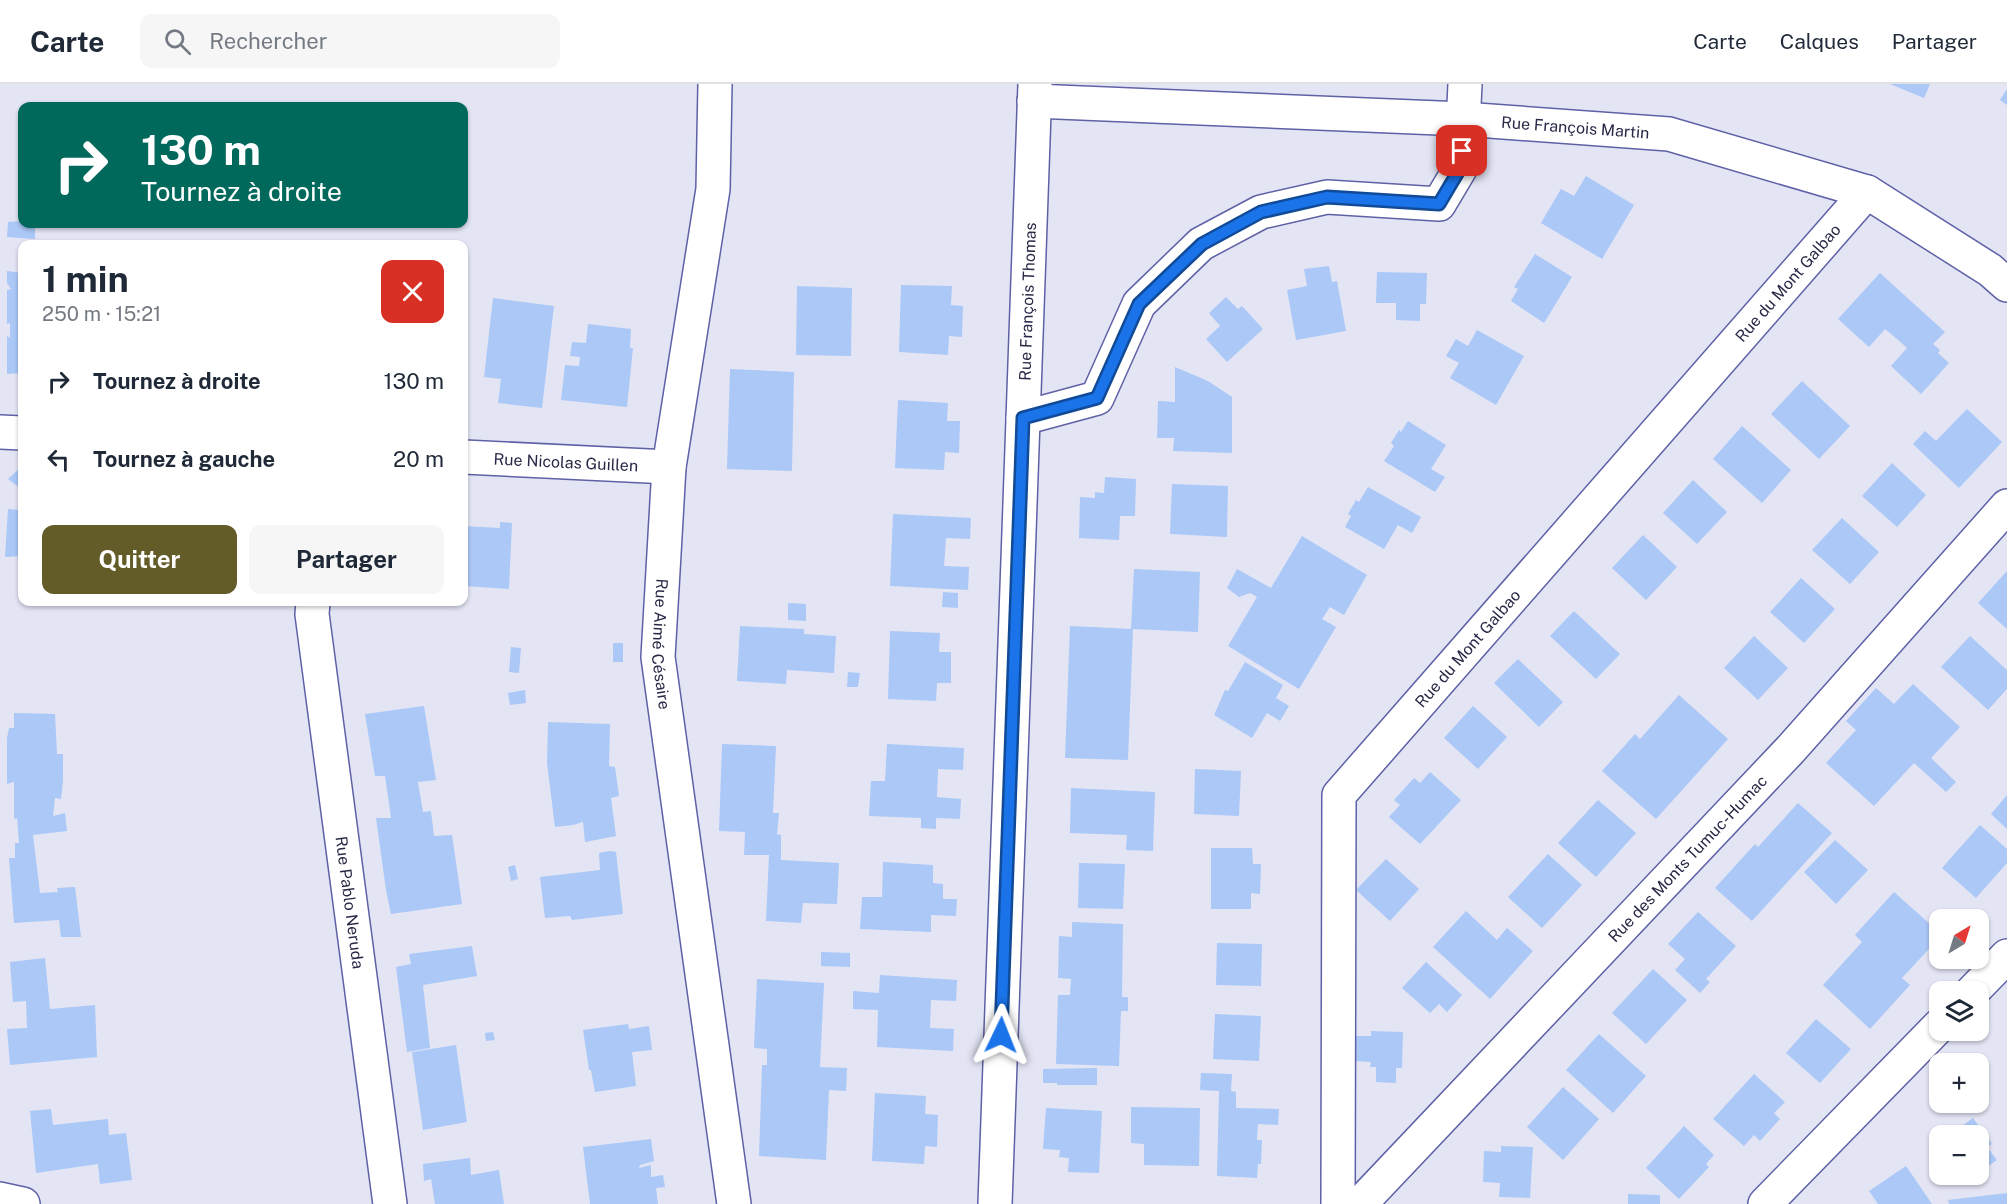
<!DOCTYPE html>
<html lang="fr">
<head>
<meta charset="utf-8">
<style>
  :root { --surface:#fff; --page:#f6f6f7; --text:#1f2937; --muted:#747a83; --line:#e0e1e3; --accent:#645c28 }
  body { margin:0; font-family:"Public Sans",sans-serif; background:var(--page); color:var(--text); height:100vh; display:flex; flex-direction:column; font-size:22px; white-space:nowrap }
  * { box-sizing:border-box; margin:0 }
  p { font-size:20px; color:var(--muted) }
  .icon { flex:none; width:33px; height:33px; fill:none; stroke:currentColor; stroke-width:2; stroke-linecap:round; stroke-linejoin:round }
  .map { position:relative; flex:1; overflow:hidden }
  .panel { position:absolute; left:18px; top:156px; width:450px; height:366px; display:flex; flex-direction:column; background:var(--surface); border-radius:12px; box-shadow:0 2px 4px #0004 }
  .panel>* { flex:none }
  .top-card { position:absolute; left:18px; top:18px; width:450px; height:126px; border-radius:12px; box-shadow:0 2px 4px #0004; background:#00695c; color:#fff; overflow:hidden }
  .needle { width:39px; rotate:38deg }
  .buttons { position:absolute; left:1929px; top:825px; display:grid; gap:12px }
  .buttons a { display:grid; place-items:center; width:60px; height:60px; border-radius:12px; background:var(--surface); box-shadow:0 2px 4px #0004; font-size:30px }
  .pin { position:absolute; display:grid; place-items:center; width:51px; height:51px; color:#fff; margin:-26px; border-radius:12px; box-shadow:0 3px 9px #0006 }
  .me { position:absolute; width:66px; margin:-33px; rotate:2deg; stroke-linejoin:round; filter:drop-shadow(0 0 4px #0008) }
  .turn { display:flex; align-items:center; gap:21px; height:126px; padding:0 24px; font-size:27px }
  .turn .icon { width:78px; height:78px; stroke-width:2.5 }
  .turn b { display:block; font-size:42px; line-height:51px }
  .round { display:grid; place-items:center; flex:none; width:63px; height:63px; border-radius:12px; background:var(--page) }
  .overview { display:flex; align-items:center; justify-content:space-between; height:102px; padding:0 24px }
  h1 { font-size:36px; font-weight:700; line-height:45px }
  .cta { display:flex; gap:12px; margin-top:auto; padding:12px 24px }
  .cta a { flex:1; height:69px; border-radius:12px; background:var(--accent); color:#fff; font-size:24px; font-weight:700; line-height:69px; text-align:center }
  .cta a+a { background:var(--page); color:var(--text) }
  ul { padding:0; list-style:none }
  li { display:flex; align-items:center; gap:18px; height:78px; padding:0 24px }
  li div { flex:1 }
  li b { display:block; font-size:22px }
  li em { font-style:normal }
  header { display:flex; align-items:center; gap:36px; box-sizing:border-box; height:84px; padding:0 30px; background:var(--surface); border-bottom:2px solid var(--line) }
  header strong { font-size:28px }
  nav { display:flex; gap:33px; margin-inline-start:auto; font-size:21px }
  .search { width:420px; height:54px; background:var(--page); display:flex; align-items:center; gap:15px; box-sizing:border-box; padding:0 21px; border-radius:12px; color:var(--muted); font-size:22px }
  .map>svg:first-child { display:block }
  .building { fill:#abc8f7 }
  .lines { fill:none; stroke-linecap:round; stroke-linejoin:round }
  .minor-casing { stroke:#5e61a6; stroke-width:36 }
  .minor { stroke:#fff; stroke-width:33 }
  .route-casing { stroke:#114b97; stroke-width:15 }
  .route { stroke:#1a73e8; stroke-width:10 }
  .labels { text-anchor:middle; stroke-width:6; stroke-linejoin:round; paint-order:stroke }
  .street-label { font-size:16px; fill:#272946; stroke:#f3f3f3 }
</style>
</head>
<body>
<header>
<strong>Carte</strong>
<div class="search"><svg class="icon" aria-label="search" viewBox="0 0 24 24"><circle cx="10" cy="10" r="6"/><path d="M15 15l6 6"/></svg>Rechercher</div>
<nav><a>Carte</a><a>Calques</a><a>Partager</a></nav>
</header>
<div class="map">
<svg width="2007" height="1120" viewBox="0 0 2007 1120">
  <rect width="100%" height="100%" fill="#e3e5f5"/>
  <g class="building">
    <polygon points="1890,0 1930,0 1924,14"/>
    <polygon points="2007,5 2007,21 2000,16"/>
    <polygon points="1586,92 1634,121 1602,175 1541,139 1561,105 1574,112"/>
    <polygon points="22,137 22,140 35,140 35,155 7,153 8,138"/>
    <polygon points="1535,170 1572,193 1544,239 1511,217 1518,205 1514,203"/>
    <polygon points="1329,182 1332,198 1337,197 1346,247 1296,256 1287,206 1307,202 1304,185"/>
    <polygon points="7,187 22,189 22,289 7,290 7,252 10,254 10,239 7,240 7,206 11,205 7,199"/>
    <polygon points="1377,188 1427,189 1426,220 1420,220 1420,237 1396,236 1396,219 1376,219"/>
    <polygon points="1880,189 1945,248 1933,260 1940,266 1938,269 1949,279 1921,310 1891,282 1907,264 1897,255 1885,245 1869,263 1838,235"/>
    <polygon points="901,201 952,202 951,221 963,222 962,253 949,252 948,271 899,268"/>
    <polygon points="797,202 852,204 851,272 796,271"/>
    <polygon points="1226,213 1238,225 1242,222 1263,245 1227,278 1206,255 1220,242 1209,229"/>
    <polygon points="493,214 554,222 542,324 498,319 501,295 484,293"/>
    <polygon points="588,240 631,245 630,264 633,264 627,323 561,316 565,281 579,282 580,273 570,272 572,258 586,259"/>
    <polygon points="1477,246 1524,272 1496,321 1450,294 1459,279 1446,272 1456,255 1468,262"/>
    <polygon points="1175,283 1208,297 1232,313 1232,369 1173,367 1174,354 1157,354 1158,317 1175,318"/>
    <polygon points="730,285 794,288 792,387 727,385"/>
    <polygon points="1802,297 1850,342 1819,375 1771,330"/>
    <polygon points="898,316 948,319 947,337 960,337 959,369 945,368 944,386 895,384"/>
    <polygon points="1967,325 2002,358 1959,404 1913,360 1925,347 1936,357"/>
    <polygon points="1408,337 1446,361 1431,385 1445,393 1435,408 1384,377 1394,362 1391,359 1399,346 1401,348"/>
    <polygon points="1742,342 1791,386 1762,419 1713,375"/>
    <polygon points="1892,379 1926,411 1897,443 1862,412"/>
    <polygon points="20,384 22,387 22,472 5,473 8,425 19,426 20,404 8,395"/>
    <polygon points="1105,393 1136,395 1135,432 1120,432 1119,456 1079,454 1080,413 1095,414 1095,408 1104,409"/>
    <polygon points="1693,396 1727,428 1697,460 1663,429"/>
    <polygon points="1172,400 1228,402 1227,453 1170,450"/>
    <polygon points="1368,403 1421,433 1412,449 1398,441 1384,465 1345,443 1351,432 1348,430 1356,416 1359,418"/>
    <polygon points="893,430 971,434 970,455 946,454 944,482 969,483 968,506 890,502"/>
    <polygon points="1842,434 1879,468 1850,500 1812,466"/>
    <polygon points="500,438 512,439 509,505 464,502 464,442 500,444"/>
    <polygon points="1643,451 1677,483 1646,516 1612,484"/>
    <polygon points="1302,452 1367,491 1344,531 1330,523 1322,535 1336,543 1299,605 1228,562 1257,513 1250,509 1239,513 1227,504 1237,485 1271,504"/>
    <polygon points="1134,485 1200,488 1198,548 1131,545"/>
    <polygon points="2007,487 2007,545 1978,519"/>
    <polygon points="1801,494 1835,525 1804,559 1770,528"/>
    <polygon points="943,508 958,509 958,524 942,523"/>
    <polygon points="788,519 806,520 806,537 788,536"/>
    <polygon points="1574,527 1620,570 1596,595 1550,552"/>
    <polygon points="740,542 804,545 804,550 836,552 834,589 787,586 786,600 737,597"/>
    <polygon points="1070,542 1133,545 1128,676 1065,674"/>
    <polygon points="890,547 940,549 939,568 951,568 951,599 937,599 936,617 888,615"/>
    <polygon points="1754,552 1788,584 1758,616 1724,584"/>
    <polygon points="1970,552 2007,586 2007,605 1988,626 1941,583"/>
    <rect x="613" y="559" width="10" height="19"/>
    <polygon points="511,563 521,564 519,589 509,588"/>
    <polygon points="1518,575 1563,618 1539,643 1494,599"/>
    <polygon points="1245,578 1283,601 1276,614 1289,622 1280,637 1267,629 1252,654 1214,631 1225,606 1228,607"/>
    <polygon points="848,588 860,589 858,603 847,603"/>
    <polygon points="1913,600 1960,643 1931,674 1956,698 1946,708 1914,679 1874,722 1826,679 1856,646 1846,637 1876,604 1894,620"/>
    <polygon points="525,606 526,619 510,621 508,609"/>
    <polygon points="1679,611 1728,655 1656,735 1602,687 1635,650 1640,655"/>
    <polygon points="424,622 436,696 418,698 423,728 431,727 434,752 452,751 462,820 391,830 386,806 376,734 391,734 385,692 375,692 365,630"/>
    <polygon points="1473,622 1507,653 1478,685 1444,654"/>
    <polygon points="14,629 55,630 57,670 63,670 63,697 61,715 55,714 53,732 65,729 67,747 33,751 40,809 58,808 57,804 75,803 81,853 61,853 59,836 14,839 9,774 15,774 15,759 19,759 17,734 14,735 14,698 7,700 7,654 9,644 14,644"/>
    <polygon points="548,638 610,640 609,682 615,683 619,712 611,714 616,752 585,758 583,738 573,741 555,743 547,679"/>
    <polygon points="722,660 776,662 773,729 779,729 777,750 781,751 781,776 839,779 837,820 803,819 801,839 766,837 769,771 744,771 745,748 719,747"/>
    <polygon points="887,660 964,664 963,686 938,685 937,713 961,715 960,735 936,734 936,745 921,744 921,734 869,732 871,697 885,697"/>
    <polygon points="1195,685 1241,687 1239,732 1194,730"/>
    <polygon points="1430,688 1461,716 1420,760 1389,733 1400,721 1394,716 1414,694 1420,699"/>
    <polygon points="1071,704 1155,708 1153,767 1126,766 1127,751 1070,749"/>
    <polygon points="2007,711 2007,745 1991,730"/>
    <polygon points="1598,716 1636,749 1596,793 1558,759"/>
    <polygon points="1798,719 1832,749 1752,837 1715,804 1755,760 1758,763"/>
    <polygon points="1980,741 2007,765 2007,779 1976,814 1942,784"/>
    <polygon points="1835,756 1868,786 1836,820 1804,788"/>
    <polygon points="1211,764 1252,764 1253,780 1261,780 1260,810 1251,809 1251,825 1211,825"/>
    <polygon points="610,767 616,768 623,830 572,836 570,832 545,834 540,793 600,786 599,769"/>
    <polygon points="1548,770 1582,801 1542,844 1508,813"/>
    <polygon points="1386,775 1419,805 1390,837 1356,806"/>
    <polygon points="883,778 933,781 933,799 943,800 943,815 957,815 956,832 931,831 931,848 860,845 862,813 882,813"/>
    <polygon points="1079,779 1125,780 1123,825 1078,824"/>
    <polygon points="515,781 518,795 511,797 508,783"/>
    <polygon points="1894,808 1940,849 1940,853 1902,894 1910,901 1870,945 1823,901 1862,858 1855,851"/>
    <polygon points="1466,827 1497,856 1507,844 1533,867 1490,915 1433,863"/>
    <polygon points="1698,828 1736,862 1706,895 1710,898 1700,909 1675,886 1685,875 1668,860"/>
    <polygon points="1072,838 1123,840 1122,913 1128,913 1128,927 1121,927 1119,982 1056,980 1058,911 1070,911 1071,895 1058,894 1059,852 1072,853"/>
    <polygon points="1217,859 1262,860 1261,902 1216,901"/>
    <polygon points="472,862 477,892 423,901 430,964 407,968 396,883 411,880 409,870"/>
    <polygon points="821,868 850,869 850,883 821,882"/>
    <polygon points="45,874 50,925 95,921 97,973 10,981 7,945 27,944 26,917 13,918 10,878"/>
    <polygon points="1426,878 1462,911 1447,928 1439,920 1430,929 1402,904"/>
    <polygon points="1653,885 1687,916 1646,960 1612,929"/>
    <polygon points="880,891 957,896 956,917 931,916 930,944 954,945 953,967 877,963 878,926 853,925 853,907 879,909"/>
    <polygon points="757,895 824,899 820,983 847,984 846,1007 829,1006 826,1076 759,1072 762,981 767,981 767,965 754,964"/>
    <polygon points="1215,930 1261,932 1259,977 1213,975"/>
    <polygon points="1816,935 1851,965 1820,999 1786,969"/>
    <polygon points="628,940 629,945 649,942 652,966 632,968 636,1002 595,1008 591,986 589,986 583,946"/>
    <polygon points="1371,947 1403,948 1402,984 1396,984 1396,999 1376,998 1376,983 1370,983 1371,978 1353,977 1354,952 1371,952"/>
    <polygon points="493,948 495,956 486,957 485,949"/>
    <polygon points="1599,950 1646,992 1613,1029 1566,986"/>
    <polygon points="456,961 467,1038 423,1046 412,968"/>
    <polygon points="1097,984 1097,1001 1057,1001 1057,999 1043,999 1043,985"/>
    <polygon points="1201,989 1232,990 1231,1007 1236,1008 1236,1024 1279,1025 1278,1041 1258,1040 1257,1056 1262,1056 1261,1080 1258,1080 1257,1094 1217,1092 1219,1007 1200,1006"/>
    <polygon points="1754,990 1785,1018 1774,1029 1780,1035 1760,1057 1754,1051 1744,1062 1713,1035"/>
    <polygon points="1563,1003 1599,1035 1563,1076 1527,1043"/>
    <polygon points="875,1009 926,1012 925,1030 938,1031 937,1063 925,1062 924,1080 872,1077"/>
    <polygon points="1131,1023 1200,1024 1199,1082 1144,1081 1144,1060 1131,1059"/>
    <polygon points="1046,1024 1102,1027 1099,1089 1068,1088 1069,1074 1059,1073 1060,1066 1043,1065"/>
    <polygon points="51,1025 53,1041 108,1035 109,1051 126,1049 132,1096 100,1100 98,1080 36,1089 30,1027"/>
    <polygon points="1973,1034 1992,1060 1987,1063 1997,1076 1978,1089 1978,1052 1948,1052"/>
    <polygon points="1684,1042 1714,1071 1706,1080 1709,1083 1679,1115 1646,1084"/>
    <polygon points="651,1055 654,1077 640,1081 639,1084 651,1081 651,1093 663,1091 665,1103 656,1104 658,1120 590,1120 583,1063"/>
    <polygon points="1501,1062 1533,1063 1530,1114 1499,1113 1500,1099 1483,1098 1484,1067 1501,1068"/>
    <polygon points="470,1074 471,1091 499,1086 504,1120 435,1120 431,1095 424,1097 423,1080"/>
    <polygon points="1906,1082 1932,1120 1878,1120 1869,1107"/>
    <polygon points="2007,1109 2007,1120 1949,1120 1948,1116"/>
    <polygon points="1628,1110 1660,1111 1660,1120 1628,1120"/>
  </g>
  <g class="lines">
    <g class="minor-casing">
      <g id="minor">
        <path id="s1" d="M715 0 713 105 669 383 658 573 734 1120"/>
        <path id="s2" d="M1034 17 1463 35 1669 50 1867 108 1990 186 2007 201"/>
        <polyline points="1023,334 1097,314 1139,220 1201,160 1261,128 1327,113 1439,120 1461,83 1465,0"/>
        <polyline points="0,348 22,349"/>
        <path id="s3" d="M464 373 669 383"/>
        <path id="s4" d="M313 518 312 530 390 1120"/>
        <polyline points="1972,908 2007,872"/>
        <polyline points="0,1115 23,1120"/>
        <path id="s5" d="M995 1120 1035 0"/>
        <path id="s6" d="M1338 1120 1339 711 1867 108"/>
        <path id="s7" d="M1360 1120 1790 666 2007 422"/>
        <polyline points="1765,1120 1940,941"/>
      </g>
    </g>
    <use href="#minor" class="minor"/>
  </g>
  <g class="lines">
    <g class="route-casing">
      <polyline id="route" points="1001,951 1023,334 1097,314 1139,220 1202,160 1261,128 1327,113 1439,120 1461,83 1462,67"/>
    </g>
    <use href="#route" class="route"/>
  </g>
  <g class="labels">
    <g class="street-label">
      <text dy="6" stroke="none"><textPath href="#s2" startOffset="542">Rue François Martin</textPath></text>
      <text dy="6" stroke="none"><textPath href="#s6" startOffset="1090">Rue du Mont Galbao</textPath></text>
      <text dy="6" stroke="none"><textPath href="#s5" startOffset="903">Rue François Thomas</textPath></text>
      <text dy="6" stroke="none"><textPath href="#s3" startOffset="102">Rue Nicolas Guillen</textPath></text>
      <text dy="6" stroke="none"><textPath href="#s1" startOffset="564">Rue Aimé Césaire</textPath></text>
      <text dy="6" stroke="none"><textPath href="#s6" startOffset="604">Rue du Mont Galbao</textPath></text>
      <text dy="6" stroke="none"><textPath href="#s7" startOffset="476">Rue des Monts Tumuc-Humac</textPath></text>
      <text dy="6" stroke="none"><textPath href="#s4" startOffset="303">Rue Pablo Neruda</textPath></text>
    </g>
  </g>
</svg>
<div class="buttons">
<a><svg class="needle" viewBox="-14 -14 28 28"><path d="M0-13l5 13h-10z" fill="#e53935"/><path d="M0 13l5-13h-10z" fill="#747a83"/></svg></a>
<a><svg class="icon" aria-label="layers" viewBox="0 0 24 24"><path d="M12 4l9 5-9 5-9-5zM3 14l9 5 9-5"/></svg></a>
<a>+</a>
<a>−</a>
</div>
<div class="pin" style="left:1462px;top:67px;background:#d93025"><svg class="icon" aria-label="arrive" viewBox="0 0 24 24"><path d="M6 21V4h12l-3 4 3 4H6"/></svg></div>
<svg class="me" style="left:1001px;top:951px" viewBox="-20 -20 40 40"><path d="M0-17L14 15 0 8-14 15z" fill="#1a73e8" stroke="#fff" stroke-width="4"/></svg>
<div class="top-card">
<div class="turn"><svg class="icon" aria-label="right" viewBox="0 0 24 24"><path d="M7 20v-9h11M14 6l5 5-5 5"/></svg><div><b>130 m</b>Tournez à droite</div></div>
</div>
<section class="panel">
<div class="overview"><div><h1>1 min</h1><p>250 m · 15:21</p></div><a class="round" style="background:#d93025;color:#fff"><svg class="icon" aria-label="close" viewBox="0 0 24 24"><path d="M6 6l12 12M18 6L6 18"/></svg></a></div>
<ul>
<li><svg class="icon" aria-label="right" viewBox="0 0 24 24"><path d="M7 20v-9h11M14 6l5 5-5 5"/></svg><div><b>Tournez à droite</b></div><em>130 m</em></li>
<li><svg class="icon" aria-label="left" viewBox="0 0 24 24"><path d="M17 20v-9H6M10 6l-5 5 5 5"/></svg><div><b>Tournez à gauche</b></div><em>20 m</em></li>
</ul>
<div class="cta"><a>Quitter</a><a>Partager</a></div>
</section>
</div>
</body>
</html>
